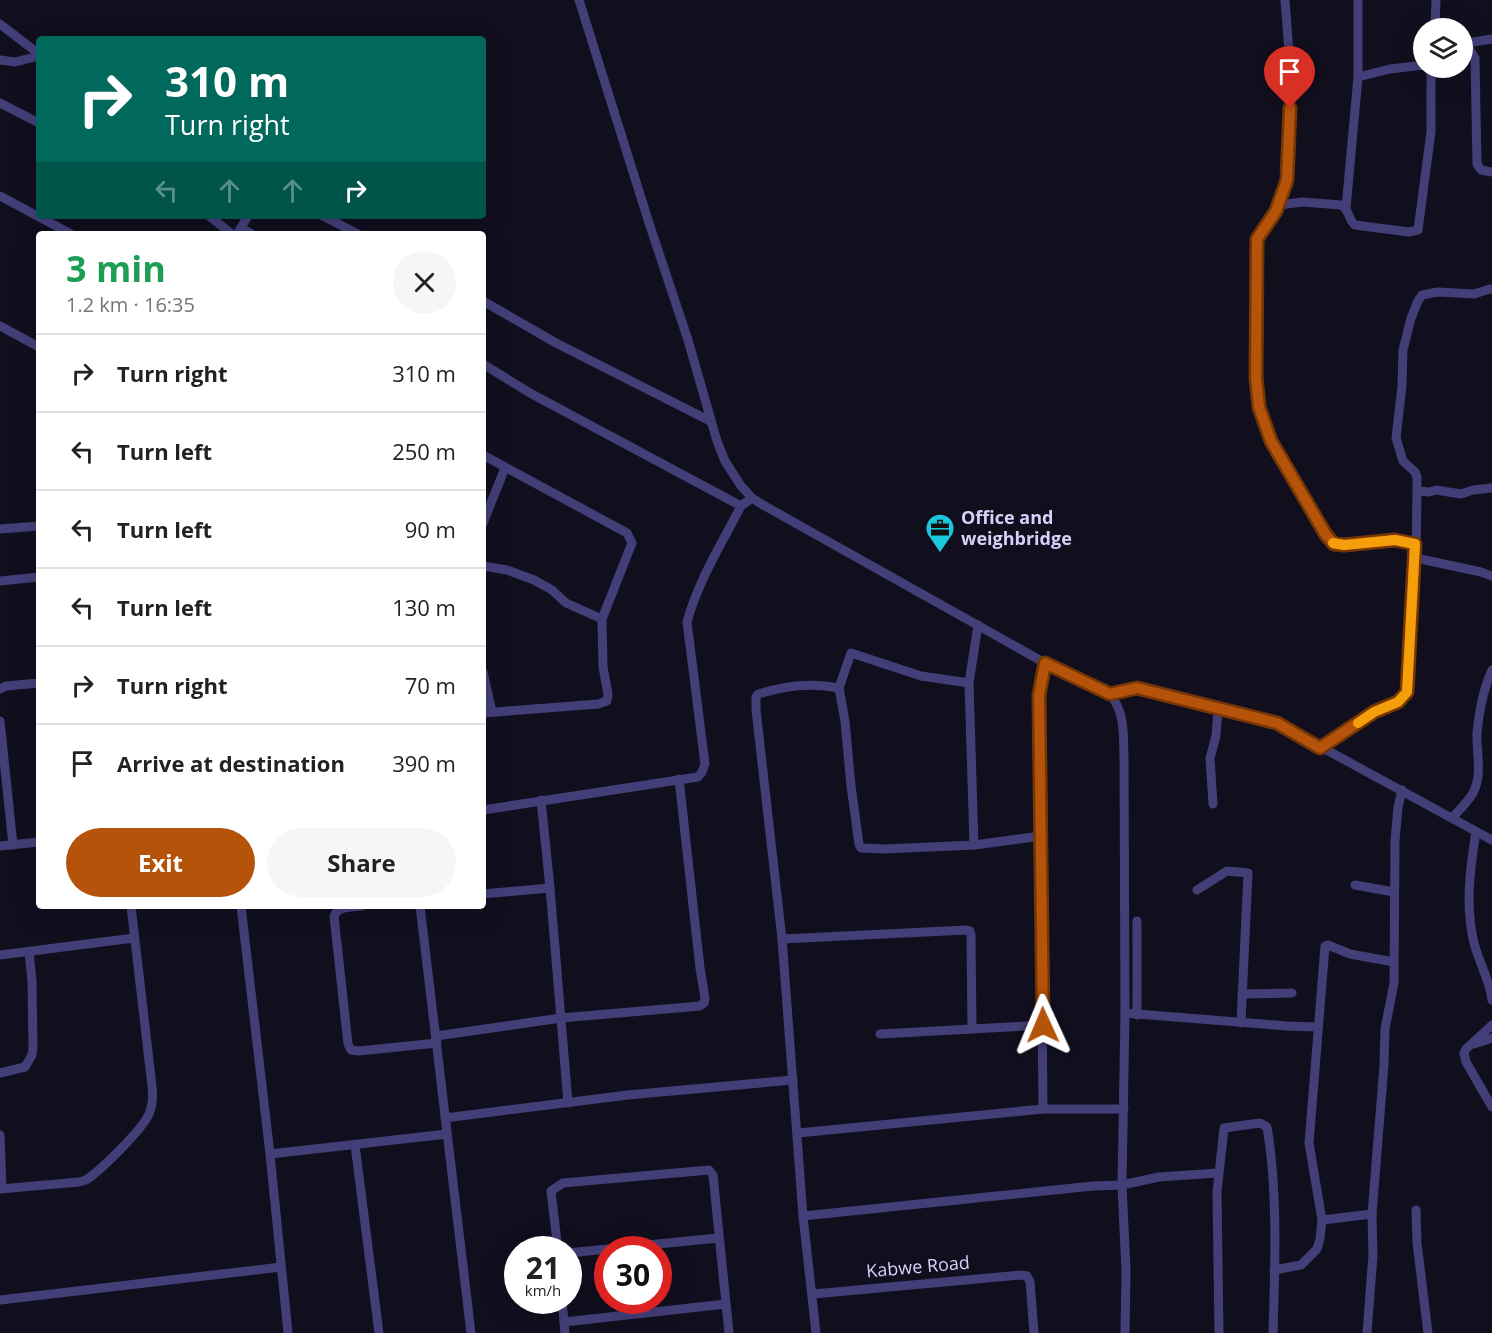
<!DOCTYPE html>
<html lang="en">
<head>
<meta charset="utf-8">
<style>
  :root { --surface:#fff; --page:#f6f6f6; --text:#222; --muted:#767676; --line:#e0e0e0; --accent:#b45309 }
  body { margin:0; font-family:"Open Sans",sans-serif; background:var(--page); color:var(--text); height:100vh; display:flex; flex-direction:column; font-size:22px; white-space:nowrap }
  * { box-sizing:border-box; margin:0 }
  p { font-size:20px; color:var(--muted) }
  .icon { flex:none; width:33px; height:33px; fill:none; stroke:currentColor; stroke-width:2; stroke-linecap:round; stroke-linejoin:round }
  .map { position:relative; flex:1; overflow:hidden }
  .details { position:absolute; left:36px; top:231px; width:450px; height:678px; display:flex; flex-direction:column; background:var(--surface); border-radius:6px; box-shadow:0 6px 24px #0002 }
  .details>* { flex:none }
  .hud { position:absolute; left:36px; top:36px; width:450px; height:183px; border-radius:6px; box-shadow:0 6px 24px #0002; background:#00695c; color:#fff; overflow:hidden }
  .fabs { position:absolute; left:1413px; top:18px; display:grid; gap:12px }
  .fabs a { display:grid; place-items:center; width:60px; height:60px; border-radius:50%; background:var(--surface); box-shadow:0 6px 24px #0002; font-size:30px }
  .speed { position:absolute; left:504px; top:1236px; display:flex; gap:12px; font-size:30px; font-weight:700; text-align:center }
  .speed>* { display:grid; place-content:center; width:78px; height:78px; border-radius:50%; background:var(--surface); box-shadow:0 6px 24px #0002; line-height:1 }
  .speed small { font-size:15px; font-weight:400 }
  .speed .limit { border:9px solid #d22; background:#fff; color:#111 }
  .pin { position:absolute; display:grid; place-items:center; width:51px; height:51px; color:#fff; margin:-62px -26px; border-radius:50% 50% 50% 0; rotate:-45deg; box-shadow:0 0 6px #0007 }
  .pin .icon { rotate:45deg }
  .me { position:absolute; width:66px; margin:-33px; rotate:359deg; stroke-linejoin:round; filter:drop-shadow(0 0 4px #0008) }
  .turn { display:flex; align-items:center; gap:21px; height:126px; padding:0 30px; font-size:27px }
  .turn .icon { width:78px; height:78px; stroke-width:2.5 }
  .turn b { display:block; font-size:42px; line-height:51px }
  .lanes { display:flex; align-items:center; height:57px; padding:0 30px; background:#0003; justify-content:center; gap:30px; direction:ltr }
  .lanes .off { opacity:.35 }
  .round { display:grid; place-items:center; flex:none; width:63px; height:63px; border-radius:32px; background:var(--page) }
  .headline { display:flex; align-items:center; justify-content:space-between; height:102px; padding:0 30px }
  h1 { font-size:36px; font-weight:700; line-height:45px; color:#1e9e55 }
  .button { display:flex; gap:12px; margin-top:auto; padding:12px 30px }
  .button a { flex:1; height:69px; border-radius:36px; background:var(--accent); color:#fff; font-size:24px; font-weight:700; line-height:69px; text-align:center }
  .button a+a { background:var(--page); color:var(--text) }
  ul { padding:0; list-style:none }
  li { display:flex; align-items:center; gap:18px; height:78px; padding:0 30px; border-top:2px solid var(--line) }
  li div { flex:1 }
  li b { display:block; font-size:22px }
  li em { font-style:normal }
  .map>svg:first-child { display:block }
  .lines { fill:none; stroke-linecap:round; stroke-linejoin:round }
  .street { stroke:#423f78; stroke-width:9 }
  .route-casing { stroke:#753606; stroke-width:15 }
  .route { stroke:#b45309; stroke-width:10 }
  .slow { stroke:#f59e0b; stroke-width:10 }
  .labels { text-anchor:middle; stroke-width:6; stroke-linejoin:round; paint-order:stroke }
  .poi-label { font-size:18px; font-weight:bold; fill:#d6d1fa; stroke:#110f1e; text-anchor:start }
  .street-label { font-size:18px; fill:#d6d1fa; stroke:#110f1e }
</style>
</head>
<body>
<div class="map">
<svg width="1492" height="1333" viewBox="0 0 1492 1333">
  <rect width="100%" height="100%" fill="#110f1e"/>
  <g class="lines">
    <g class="street">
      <path d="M579 0 649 223 688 340 717 441 725 461 741 486 752 498 763 505 1045 663 1110 694C1125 713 1123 732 1124 755L1125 1013 1122 1185 1126 1271 1125 1333"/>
      <polyline points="1285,0 1289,53 1289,163 1287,180 1276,211 1257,239 1256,378 1259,407 1271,441 1326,535 1334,544 1344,545 1395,540 1415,544"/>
      <polyline points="0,24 39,54"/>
      <polyline points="1435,28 1436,0"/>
      <polyline points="1467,45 1475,58 1477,164 1481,170 1492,172"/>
      <polyline points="1462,48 1473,42 1492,39"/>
      <polyline points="0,60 15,62 39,56"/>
      <polyline points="1358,77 1390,69 1424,65"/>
      <polyline points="0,103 39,123"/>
      <polyline points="0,196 71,234"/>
      <path d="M1279 205 1302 202 1341 205C1350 210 1348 220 1355 225L1409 232 1418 230 1431 132V68"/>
      <polyline points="1346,208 1358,77 1358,0"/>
      <polyline points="209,216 232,234"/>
      <polyline points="323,216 358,234"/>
      <polyline points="241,228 252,234"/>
      <polyline points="237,234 248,216"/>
      <polyline points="483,301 556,343 710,421"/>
      <polyline points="0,326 39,347"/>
      <polyline points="483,364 530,393 741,506"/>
      <polyline points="483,455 627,533 632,543 602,619 603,667 608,694 607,701 598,704 483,713"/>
      <polyline points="1417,491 1417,477 1415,472 1403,461 1396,438 1402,386 1403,350 1411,318 1418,301 1422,295 1438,292 1474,294 1490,289"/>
      <polyline points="483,523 505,468"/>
      <polyline points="0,529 39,526"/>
      <polyline points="1416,558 1481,572 1492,576"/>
      <polyline points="483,566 507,570 534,580 552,590 566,603 602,619"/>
      <polyline points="0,581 39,577"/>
      <polyline points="483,672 492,712"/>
      <polyline points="969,683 921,676 851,653 839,688 845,721 851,786 859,844 861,848 885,849 974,845 1041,836"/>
      <polyline points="0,689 6,686 39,683"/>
      <polyline points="1110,694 1137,688 1277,723 1492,840"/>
      <polyline points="0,721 13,845"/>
      <polyline points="1321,748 1375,712 1398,702 1407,692 1416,558 1417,491 1429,492 1436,490 1461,494 1473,490 1492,488"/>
      <polyline points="541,800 550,888 568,1103"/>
      <polyline points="1213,804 1210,758 1216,736 1218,709"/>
      <path d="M483 810 698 777 702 772 705 764 687 622C698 581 722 543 741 506L752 498"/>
      <path d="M1452 818C1459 810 1468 802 1473 793 1483 774 1476 753 1477 733 1479 712 1483 690 1492 670"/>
      <path d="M1476 832C1470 868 1465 907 1474 943 1479 963 1490 980 1492 1000"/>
      <polyline points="974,845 969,683 978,625"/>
      <polyline points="0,846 39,842"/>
      <polyline points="1355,885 1394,892"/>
      <polyline points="1197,890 1227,871 1248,873 1241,1023"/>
      <polyline points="483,894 550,888"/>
      <polyline points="241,906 270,1154 288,1333"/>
      <path d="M362 906C352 907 338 906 334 916L348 1044 351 1050 359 1051 437 1043"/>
      <polyline points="420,906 471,1333"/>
      <polyline points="1137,921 1137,1015"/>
      <polyline points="782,939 967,930 970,931 971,935 972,1029 1043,1025"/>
      <polyline points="0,955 134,938"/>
      <polyline points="1242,994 1292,993"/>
      <polyline points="1125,1013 1287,1026 1318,1027"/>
      <polyline points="1492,1025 1466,1049 1464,1053 1466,1062 1492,1107"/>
      <polyline points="880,1034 972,1029"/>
      <polyline points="436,1036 561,1018 700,1006 704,1003 705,998 700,968 679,779"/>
      <polyline points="1474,1044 1492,1038"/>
      <polyline points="0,1073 25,1067 32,1055 33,1047 32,981 29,952"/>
      <polyline points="1043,1109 1039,695 1040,681 1045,663"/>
      <polyline points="445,1118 628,1095 793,1080"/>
      <polyline points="798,1133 1043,1109 1124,1109"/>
      <polyline points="0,1135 2,1189"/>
      <polyline points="355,1145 379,1333"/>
      <polyline points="270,1154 447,1134"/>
      <path d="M0 1189 79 1182 86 1180C101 1170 142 1130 149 1114 153 1105 153 1095 152 1086L131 906"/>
      <polyline points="1416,1210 1417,1243 1428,1333"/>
      <polyline points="803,1216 1093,1186 1122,1185 1159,1177 1218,1173"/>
      <polyline points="1322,1220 1372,1214"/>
      <polyline points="558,1250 551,1191 563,1183 709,1170 713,1175 729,1333"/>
      <polyline points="568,1253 718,1238"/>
      <polyline points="1274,1270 1301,1265 1317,1249 1320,1239 1322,1220 1309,1143 1325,946 1328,945 1350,954 1394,962"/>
      <polyline points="813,1294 1021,1275 1027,1276 1030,1282 1034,1333"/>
      <polyline points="0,1300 281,1267"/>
      <polyline points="562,1300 565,1333"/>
      <polyline points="564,1322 726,1304"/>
      <path d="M816 1333 803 1216 782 939 756 710V697L758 694C786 686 810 682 839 688"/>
      <path d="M1219 1333 1217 1192 1224 1128 1260 1123 1267 1127C1278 1191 1275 1268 1273 1333"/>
      <polyline points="1367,1333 1373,1255 1372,1214 1384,1065 1385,1029 1394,983 1395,841 1398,807 1402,790"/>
    </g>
  </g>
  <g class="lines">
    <g class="route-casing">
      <polyline id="route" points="1043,1025 1039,695 1045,663 1110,694 1137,688 1277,723 1320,748 1374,712 1398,702 1407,692 1415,544 1395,540 1344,545 1334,544 1326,535 1271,441 1259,407 1256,378 1257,239 1276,211 1287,180 1290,108"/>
    </g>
    <use href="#route" class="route"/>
    <polyline class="slow" points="1333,543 1344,545 1395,540 1415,544 1407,692 1398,702 1374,712 1358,723"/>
  </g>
  <defs>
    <g id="office-pin" transform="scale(1.5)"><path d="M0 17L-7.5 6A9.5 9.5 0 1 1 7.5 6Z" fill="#1ac7dd" stroke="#110f1e"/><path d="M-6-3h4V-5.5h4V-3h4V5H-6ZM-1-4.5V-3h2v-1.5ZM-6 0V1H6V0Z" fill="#111"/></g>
  </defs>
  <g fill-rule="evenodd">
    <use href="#office-pin" x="940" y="528"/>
  </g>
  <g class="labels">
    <g class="poi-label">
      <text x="961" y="524">Office and<tspan x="961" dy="21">weighbridge</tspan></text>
    </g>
    <g class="street-label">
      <text transform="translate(918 1267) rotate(-5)" y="6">Kabwe Road</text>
    </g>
  </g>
</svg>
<div class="fabs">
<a><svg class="icon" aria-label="layers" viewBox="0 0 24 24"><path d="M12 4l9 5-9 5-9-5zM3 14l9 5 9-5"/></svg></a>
</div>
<div class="speed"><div>21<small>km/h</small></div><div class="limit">30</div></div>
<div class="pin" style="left:1290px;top:108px;background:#d93025"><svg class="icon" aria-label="arrive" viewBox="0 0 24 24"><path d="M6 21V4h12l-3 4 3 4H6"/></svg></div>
<svg class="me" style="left:1043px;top:1025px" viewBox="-20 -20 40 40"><path d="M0-17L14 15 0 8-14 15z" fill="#b45309" stroke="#fff" stroke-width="4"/></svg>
<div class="hud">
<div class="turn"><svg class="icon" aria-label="right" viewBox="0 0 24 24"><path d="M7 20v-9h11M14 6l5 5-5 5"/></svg><div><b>310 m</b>Turn right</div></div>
<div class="lanes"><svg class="icon off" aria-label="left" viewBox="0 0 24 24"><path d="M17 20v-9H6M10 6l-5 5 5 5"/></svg><svg class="icon off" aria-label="ahead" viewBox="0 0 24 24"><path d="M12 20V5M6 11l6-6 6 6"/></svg><svg class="icon off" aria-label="ahead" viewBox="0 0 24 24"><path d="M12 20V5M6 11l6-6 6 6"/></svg><svg class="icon" aria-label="right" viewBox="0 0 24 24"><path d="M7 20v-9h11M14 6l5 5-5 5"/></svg></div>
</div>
<section class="details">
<div class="headline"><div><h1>3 min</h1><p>1.2 km · 16:35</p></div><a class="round"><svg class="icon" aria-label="close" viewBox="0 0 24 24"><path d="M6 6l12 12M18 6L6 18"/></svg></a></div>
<ul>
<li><svg class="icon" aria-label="right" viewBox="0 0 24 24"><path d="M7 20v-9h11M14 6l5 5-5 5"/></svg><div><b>Turn right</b></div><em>310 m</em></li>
<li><svg class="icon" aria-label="left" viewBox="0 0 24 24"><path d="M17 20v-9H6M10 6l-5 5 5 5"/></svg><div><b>Turn left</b></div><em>250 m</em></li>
<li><svg class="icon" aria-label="left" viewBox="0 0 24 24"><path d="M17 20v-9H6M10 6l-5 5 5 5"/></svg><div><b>Turn left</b></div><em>90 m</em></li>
<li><svg class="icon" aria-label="left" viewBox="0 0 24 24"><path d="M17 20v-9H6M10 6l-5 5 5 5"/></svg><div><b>Turn left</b></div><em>130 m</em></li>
<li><svg class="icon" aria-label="right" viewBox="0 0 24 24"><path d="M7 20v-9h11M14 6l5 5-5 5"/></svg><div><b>Turn right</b></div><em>70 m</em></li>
<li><svg class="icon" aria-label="arrive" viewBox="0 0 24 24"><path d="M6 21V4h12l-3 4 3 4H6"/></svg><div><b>Arrive at destination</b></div><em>390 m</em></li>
</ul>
<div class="button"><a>Exit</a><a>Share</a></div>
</section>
</div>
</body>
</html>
